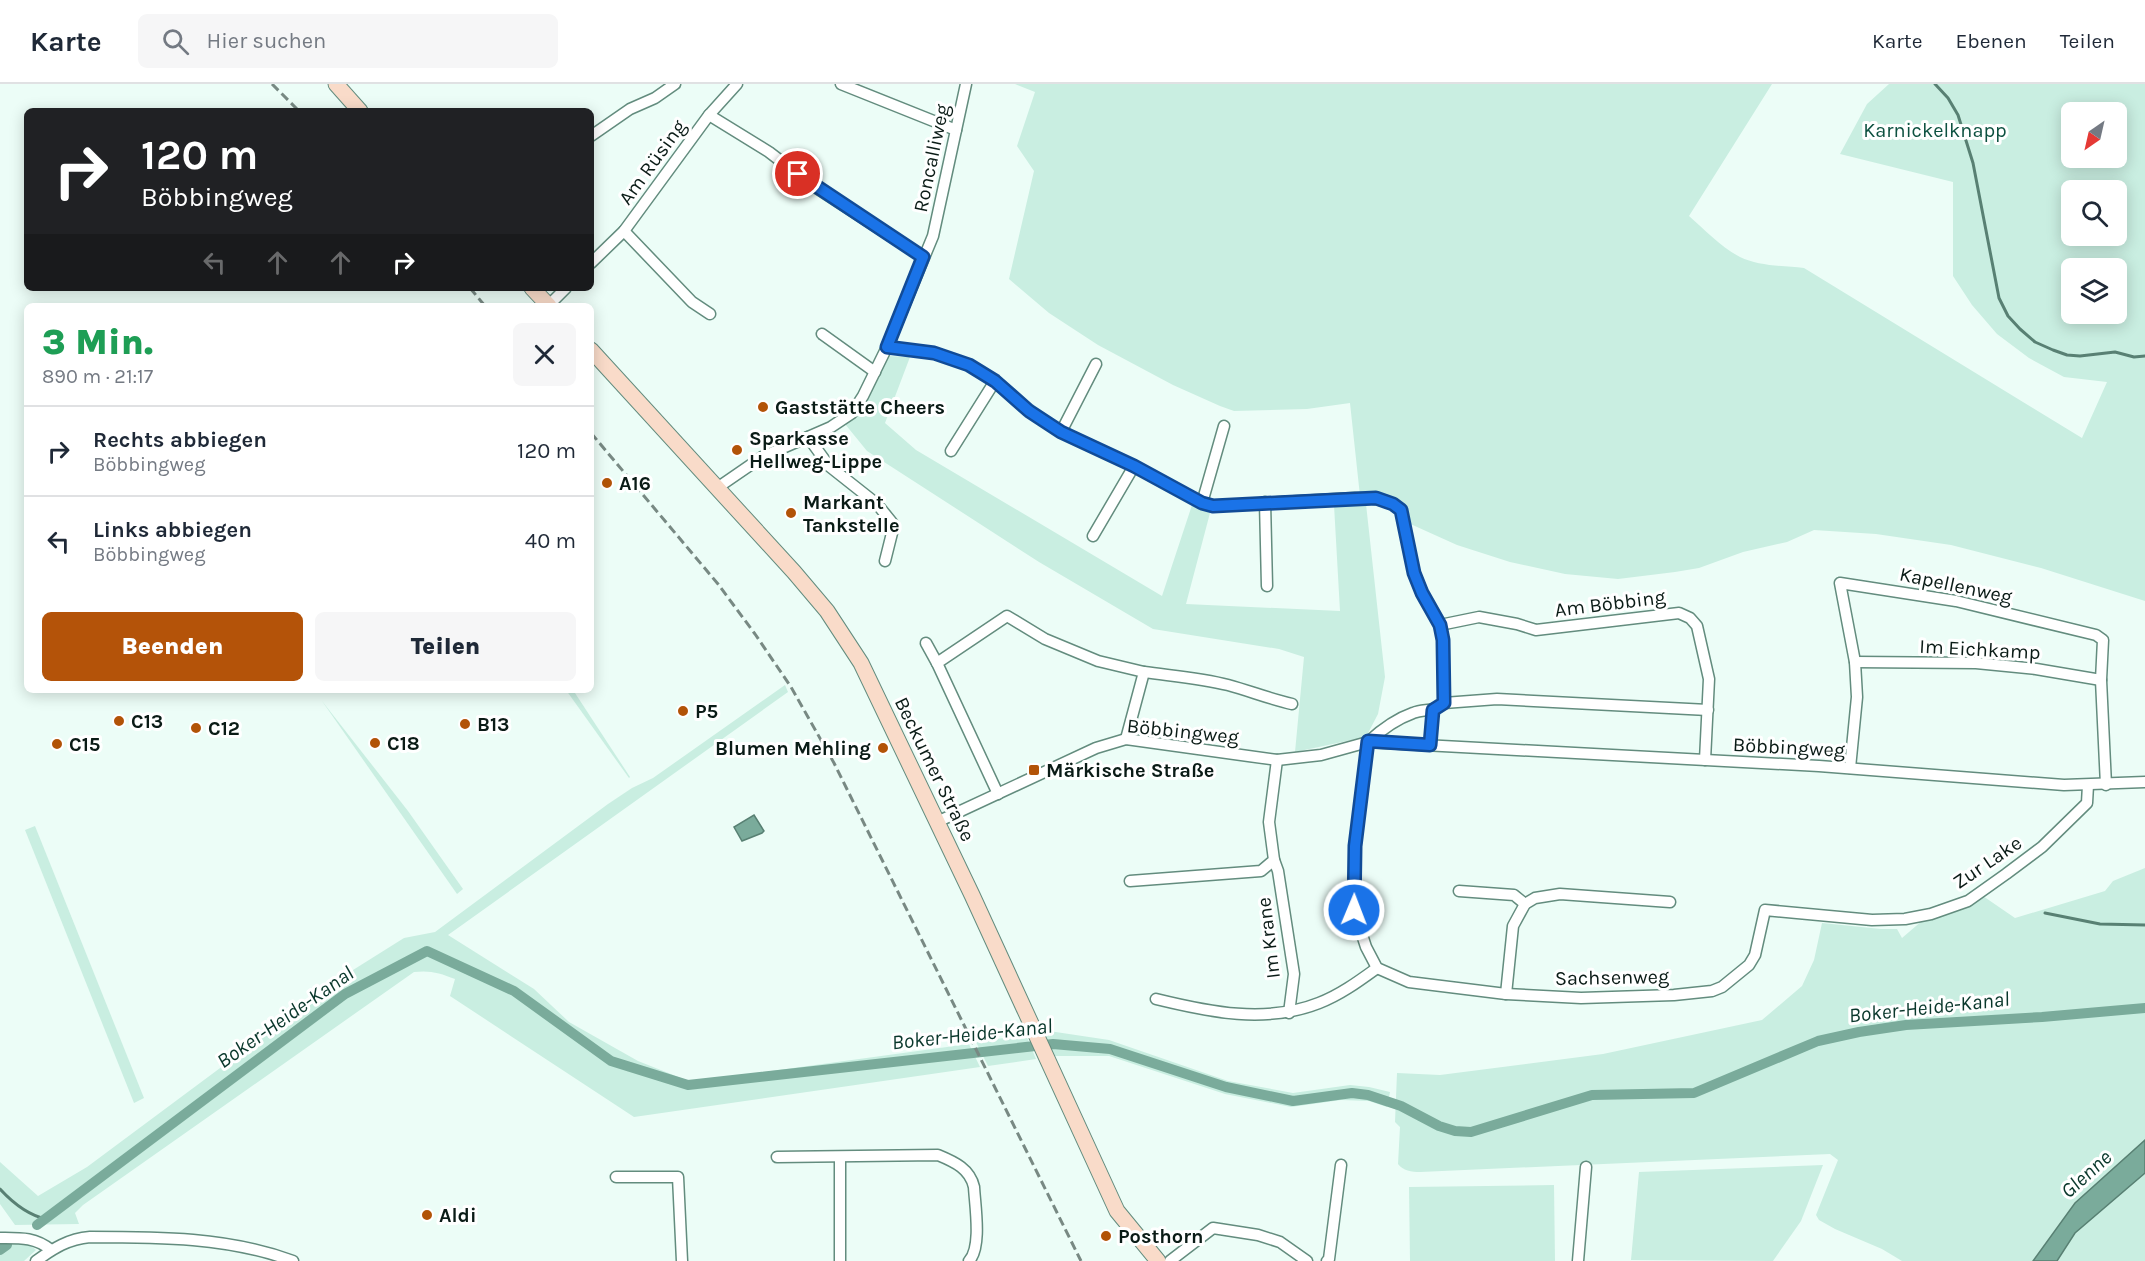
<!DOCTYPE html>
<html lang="de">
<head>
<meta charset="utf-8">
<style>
  :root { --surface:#fff; --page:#f6f6f7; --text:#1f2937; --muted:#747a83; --line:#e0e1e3; --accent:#b45309 }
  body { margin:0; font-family:Karla,sans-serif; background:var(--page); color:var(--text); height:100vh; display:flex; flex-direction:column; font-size:22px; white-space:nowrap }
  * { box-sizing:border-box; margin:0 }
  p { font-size:20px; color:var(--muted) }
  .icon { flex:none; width:33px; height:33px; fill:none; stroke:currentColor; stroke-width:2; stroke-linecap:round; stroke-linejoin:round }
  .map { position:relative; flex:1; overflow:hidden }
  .side { position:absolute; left:24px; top:219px; width:570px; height:390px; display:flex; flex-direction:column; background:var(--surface); border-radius:9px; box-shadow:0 3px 15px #0003 }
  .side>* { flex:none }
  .hud { position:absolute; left:24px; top:24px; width:570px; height:183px; border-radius:9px; box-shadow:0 3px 15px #0003; background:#202124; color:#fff; overflow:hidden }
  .needle { width:39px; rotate:214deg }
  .controls { position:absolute; left:2061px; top:18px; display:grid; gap:12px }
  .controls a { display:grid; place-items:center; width:66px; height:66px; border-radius:9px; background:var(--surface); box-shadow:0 3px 15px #0003; font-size:30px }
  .pin { position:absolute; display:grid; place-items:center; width:51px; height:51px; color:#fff; margin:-26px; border:3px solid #fff; border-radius:50%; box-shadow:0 2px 6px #0007 }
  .me { position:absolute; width:66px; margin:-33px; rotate:1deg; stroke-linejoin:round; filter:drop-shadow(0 0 4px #0008) }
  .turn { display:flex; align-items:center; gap:21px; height:126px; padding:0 18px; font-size:27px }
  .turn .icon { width:78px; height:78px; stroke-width:2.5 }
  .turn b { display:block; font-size:42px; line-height:51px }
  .lanes { display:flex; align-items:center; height:57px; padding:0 18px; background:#0003; justify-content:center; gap:30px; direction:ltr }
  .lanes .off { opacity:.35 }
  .round { display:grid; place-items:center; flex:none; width:63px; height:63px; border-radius:9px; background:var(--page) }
  .head { display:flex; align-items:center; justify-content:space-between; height:102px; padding:0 18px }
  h1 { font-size:36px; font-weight:800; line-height:45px; color:#1e9e55 }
  .button { display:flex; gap:12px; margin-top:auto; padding:12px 18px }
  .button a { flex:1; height:69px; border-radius:9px; background:var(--accent); color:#fff; font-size:24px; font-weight:800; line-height:69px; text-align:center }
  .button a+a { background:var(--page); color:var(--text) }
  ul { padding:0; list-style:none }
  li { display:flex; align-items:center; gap:18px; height:90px; padding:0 18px; border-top:2px solid var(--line) }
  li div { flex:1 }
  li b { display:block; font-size:22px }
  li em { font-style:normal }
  header { display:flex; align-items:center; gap:36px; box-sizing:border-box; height:84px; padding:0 30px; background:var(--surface); border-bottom:2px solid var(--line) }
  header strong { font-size:28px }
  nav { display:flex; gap:33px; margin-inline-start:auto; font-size:21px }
  .search { width:420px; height:54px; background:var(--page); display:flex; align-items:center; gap:15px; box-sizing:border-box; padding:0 21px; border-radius:9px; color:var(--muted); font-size:22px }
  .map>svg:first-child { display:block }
  .green { fill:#c9eee1; fill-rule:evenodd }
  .water { fill:#7aab9b; stroke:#588073; stroke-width:1.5 }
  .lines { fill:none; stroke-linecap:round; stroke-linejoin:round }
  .stream { stroke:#588073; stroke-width:3 }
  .canal { stroke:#7aab9b; stroke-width:10 }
  .street-casing { stroke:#638c7e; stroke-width:13 }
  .secondary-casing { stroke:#638c7e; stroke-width:17 }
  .street { stroke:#fff; stroke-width:10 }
  .secondary { stroke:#f9dbc9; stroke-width:15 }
  .rail { stroke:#788983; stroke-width:3; stroke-dasharray:9 4.5; stroke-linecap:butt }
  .route-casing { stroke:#114b97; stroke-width:15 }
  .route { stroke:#1a73e8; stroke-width:10 }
  .poi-dot { fill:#b25307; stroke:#fff; stroke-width:2 }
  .labels { text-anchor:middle; stroke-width:6; stroke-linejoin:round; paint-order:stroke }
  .park-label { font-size:20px; fill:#0d5140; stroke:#fff }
  .street-label { font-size:20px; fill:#0a1b16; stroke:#fff }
  .poi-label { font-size:20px; font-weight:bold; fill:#0a1b16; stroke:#fff; text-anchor:start }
  .water-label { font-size:21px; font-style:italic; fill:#09372b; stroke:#fff }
</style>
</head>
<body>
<header>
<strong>Karte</strong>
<div class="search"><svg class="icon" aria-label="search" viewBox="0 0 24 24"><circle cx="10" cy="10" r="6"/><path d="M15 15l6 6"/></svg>Hier suchen</div>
<nav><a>Karte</a><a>Ebenen</a><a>Teilen</a></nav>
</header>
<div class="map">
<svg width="2145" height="1177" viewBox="0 0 2145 1177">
  <rect width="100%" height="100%" fill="#ecfdf7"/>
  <g class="green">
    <path d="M1015 0H1772L1689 132C1705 146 1721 163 1740 173 1758 182 1784 182 1804 184L2082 354 2107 298 2064 293 2029 274 1997 250 1972 221 1953 192V98L1840 70 1867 20 1889 0H2145V517L2041 484 1951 461 1876 450 1814 446 1787 458 1743 468 1699 484 1675 488 1618 495 1565 490 1510 478 1457 461 1406 438 1393 419 1360 412 1350 319 1307 325 1234 327 1220 322 1173 301 1098 261 1049 229 1009 195 1034 87 1017 62 1035 8ZM2072 28H2116V74H2072ZM2072 106H2116V152H2072ZM2072 184H2116V230H2072Z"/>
    <polygon points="888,272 910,273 885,339 916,366 1162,512 1192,421 1210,429 1186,520 1340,527 1334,421 1366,420 1385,593 1378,630 1366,653 1295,668 1304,573 1279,565 1153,545 1039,478 867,367 845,340"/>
    <path d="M785 601 788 608 448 851 534 905 569 938 638 977 691 998 969 960 980 983 634 1033 450 912 455 895C440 889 430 886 414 888L83 1121 75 1129 79 1140 15 1141 0 1120V1078L38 1112 87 1083 247 964 336 903 353 886 404 854 435 848 608 720 632 704 653 694Z"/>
    <polygon points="566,606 573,606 630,693 629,694"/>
    <polygon points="322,617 408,727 463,805 457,810"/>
    <polygon points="35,742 144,1014 134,1019 25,746"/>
    <path d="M2145 784V1056L2075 1119 2033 1177H1902L1882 1165 1835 1145 1819 1136 1816 1131 1838 1076 1830 1070 1442 1087C1428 1087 1407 1092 1398 1080L1400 1043 1395 1038 1397 989 1440 991 1603 970 1762 936 1802 902 1814 876 1822 839 1881 845H1897L1902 854 1923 836 1980 810 2015 834 2105 807 2113 797Z"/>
    <polygon points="1049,947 1109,956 1228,997 1293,1009 1350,1001 1369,1003 1390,1008 1387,1023 1369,1017 1341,1016 1291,1023 1225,1010 1109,972 1053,972 1043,948"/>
    <polygon points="1026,951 1036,975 988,982 976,958"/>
    <polygon points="2145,1078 2145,1177 2044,1177"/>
    <polygon points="1823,1081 1801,1137 1773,1177 1631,1176 1639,1088"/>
    <polygon points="1554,1101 1555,1177 1410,1177 1409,1103"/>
    <polygon points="0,1160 29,1160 36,1166 24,1177 0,1177"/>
  </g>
  <g class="water">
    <polygon points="754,731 764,747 762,749 742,757 734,743"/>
    <polygon points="2145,1056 2145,1089 2075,1149 2057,1177 2033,1177 2075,1119"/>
  </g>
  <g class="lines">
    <g class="stream">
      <polyline points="1935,0 1948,14 1958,31 1973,79 1999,214 2008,232 2020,245 2035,258 2053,266 2067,271 2080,272 2115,268 2134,273 2145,272"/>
      <polyline points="2045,829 2100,840 2145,841"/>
      <path d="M0 1105C12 1118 28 1131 46 1135"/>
    </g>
    <g class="canal">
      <polyline points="37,1141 345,910 427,867 514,907 611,977 688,1001 1053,960 1110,965 1226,1003 1293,1017 1352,1009 1368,1011 1401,1022 1439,1042 1455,1047 1471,1048 1592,1011 1694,1009 1818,957 1859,948 1906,941 2042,933 2145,924"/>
      <polyline points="0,1166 7,1161"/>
    </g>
    <g class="street-casing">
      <g id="street">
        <polyline points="841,0 956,46"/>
        <polyline points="709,31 737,0"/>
        <polyline points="591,52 630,25 655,14 675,0"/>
        <polyline points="624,147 692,218 710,230"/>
        <polyline points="591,179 624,147 709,31 769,68 812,101 923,173"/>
        <polyline points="549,221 566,204"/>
        <polyline points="822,250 875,288"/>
        <path d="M887 263 934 269 969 281 995 297 1029 327 1061 348 1134 382 1202 419 1213 422 1355 414C1372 414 1387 414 1401 426L1414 489 1422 509 1440 541 1443 556 1444 619C1432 629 1425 624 1413 629 1396 635 1381 646 1368 658"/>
        <polyline points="1061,348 1096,280"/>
        <polyline points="808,353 829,382 877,420 894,441 885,477"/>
        <polyline points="951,367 995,297"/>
        <polyline points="717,404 762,373 831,343 852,329 863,312 887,263 933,152 966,0"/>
        <polyline points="1265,418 1267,502"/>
        <polyline points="1202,419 1224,342"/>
        <polyline points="1093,452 1134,382"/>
        <polyline points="1440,541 1479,533 1517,540 1536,546 1679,529 1690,534 1697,542 1709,595 1705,676"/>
        <polyline points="926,559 937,579"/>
        <polyline points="1855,578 1976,579 2036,585 2101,596"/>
        <path d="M1144 588C1173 592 1201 594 1228 601 1250 607 1270 615 1292 620"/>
        <polyline points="1444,619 1497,615 1708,626"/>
        <polyline points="1368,658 1355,762 1354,826 1366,863 1377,884 1409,898 1506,910 1581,914 1674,911 1712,907 1722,903 1749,881 1755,871 1765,826 1872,836 1905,835 1931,830 1968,817 2006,790 2042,763 2087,719 2088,701"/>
        <polyline points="1430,661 1433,626"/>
        <polyline points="1850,684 1857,613 1855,578 1840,499 1956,517 2096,551 2103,556 2101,596 2106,701"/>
        <polyline points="998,710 937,579 1007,532 1045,555 1098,577 1144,588 1126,655"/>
        <polyline points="937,738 1096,664 1126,655 1277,676 1321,671 1368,658 1819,682 2064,701 2145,698"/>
        <polyline points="1274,776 1278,787 1294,890 1289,929"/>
        <polyline points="1130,797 1261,787 1274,776 1269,738 1277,676"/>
        <polyline points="1459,807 1514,811 1525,820"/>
        <polyline points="1506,910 1513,842 1525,820 1535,814 1560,810 1670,818"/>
        <path d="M1156 915C1209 928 1266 940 1319 919 1340 911 1359 897 1377 884"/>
        <path d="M777 1073 938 1071C955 1078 970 1085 974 1103 975 1122 982 1163 969 1177"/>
        <polyline points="616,1093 678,1093 682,1177"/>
        <path d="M0 1154C20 1154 35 1153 51 1166"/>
        <path d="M36 1177C54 1164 68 1155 90 1153 159 1153 228 1153 293 1177"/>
        <polyline points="840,1177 840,1073"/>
        <polyline points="1170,1177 1213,1144 1258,1151 1280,1158 1307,1177"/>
        <polyline points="1327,1177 1329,1175 1341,1081"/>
        <polyline points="1578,1177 1586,1083"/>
      </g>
    </g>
    <g class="secondary-casing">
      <g id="secondary">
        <polyline points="336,0 360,27"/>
        <polyline points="532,204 549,222"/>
        <polyline points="591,266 794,488 827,527 861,579 972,811 1117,1127 1158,1177"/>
      </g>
    </g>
    <use href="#street" class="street"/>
    <use href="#secondary" class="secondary"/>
    <g class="rail">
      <polyline points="272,0 299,27"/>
      <polyline points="470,204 485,222"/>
      <polyline points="591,349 718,500 755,550 791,603 834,679 1081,1177"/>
    </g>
  </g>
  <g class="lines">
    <g class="route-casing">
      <polyline id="route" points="798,90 923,173 887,263 934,269 969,281 995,297 1029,327 1061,348 1134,382 1202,419 1213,422 1376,414 1393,420 1401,426 1414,489 1422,509 1440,541 1443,556 1444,619 1433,626 1430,661 1368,657 1355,762 1354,826"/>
    </g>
    <use href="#route" class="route"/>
  </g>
  <g class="poi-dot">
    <circle cx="763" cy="323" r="6"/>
    <circle cx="737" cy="366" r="6"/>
    <circle cx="607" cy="399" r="6"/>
    <circle cx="791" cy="429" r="6"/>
    <circle cx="683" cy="627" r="6"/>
    <circle cx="119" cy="637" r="6"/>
    <circle cx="465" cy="640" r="6"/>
    <circle cx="196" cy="644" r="6"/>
    <circle cx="375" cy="659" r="6"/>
    <circle cx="57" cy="660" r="6"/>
    <circle cx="883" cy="664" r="6"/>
    <rect x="1028" y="680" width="12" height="12" rx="3"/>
    <circle cx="427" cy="1131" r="6"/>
    <circle cx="1106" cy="1152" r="6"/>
  </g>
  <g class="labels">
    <g class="park-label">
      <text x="1935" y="53">Karnickelknapp</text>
    </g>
    <g class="street-label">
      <text transform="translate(931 74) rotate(-78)" y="7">Roncalliweg</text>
      <text transform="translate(652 78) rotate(-54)" y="7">Am Rüsing</text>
      <text transform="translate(1956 501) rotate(12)" y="7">Kapellenweg</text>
      <text transform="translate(1610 519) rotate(-7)" y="7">Am Böbbing</text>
      <text transform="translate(1980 565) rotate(3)" y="7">Im Eichkamp</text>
      <text transform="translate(1183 647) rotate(6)" y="7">Böbbingweg</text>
      <text transform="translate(1789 663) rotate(3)" y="7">Böbbingweg</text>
      <text transform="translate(935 685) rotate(64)" y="7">Beckumer Straße</text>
      <text transform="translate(1987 778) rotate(-34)" y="7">Zur Lake</text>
      <text transform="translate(1268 854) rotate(-97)" y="7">Im Krane</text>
      <text transform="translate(1612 893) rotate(-1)" y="7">Sachsenweg</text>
    </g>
    <g class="poi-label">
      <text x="775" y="330">Gaststätte Cheers</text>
      <text x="749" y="361">Sparkasse<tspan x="749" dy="23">Hellweg-Lippe</tspan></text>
      <text x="619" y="406">A16</text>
      <text x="803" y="425">Markant<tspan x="803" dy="23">Tankstelle</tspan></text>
      <text x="695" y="634">P5</text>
      <text x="131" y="644">C13</text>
      <text x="477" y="647">B13</text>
      <text x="208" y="651">C12</text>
      <text x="387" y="666">C18</text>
      <text x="69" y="667">C15</text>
      <text x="871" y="671" text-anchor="end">Blumen Mehling</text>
      <text x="1046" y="693">Märkische Straße</text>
      <text x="439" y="1138">Aldi</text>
      <text x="1118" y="1159">Posthorn</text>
    </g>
    <g class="water-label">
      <text transform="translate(1929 923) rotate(-6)" y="7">Boker-Heide-Kanal</text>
      <text transform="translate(285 933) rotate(-35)" y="7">Boker-Heide-Kanal</text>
      <text transform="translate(972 950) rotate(-6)" y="7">Boker-Heide-Kanal</text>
      <text transform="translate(2086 1090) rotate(-42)" y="7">Glenne</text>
    </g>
  </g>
</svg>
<div class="controls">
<a><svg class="needle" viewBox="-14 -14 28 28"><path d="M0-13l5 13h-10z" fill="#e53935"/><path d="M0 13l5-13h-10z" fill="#747a83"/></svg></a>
<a><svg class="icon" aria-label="search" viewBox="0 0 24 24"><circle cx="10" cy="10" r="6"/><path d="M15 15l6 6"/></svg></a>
<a><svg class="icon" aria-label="layers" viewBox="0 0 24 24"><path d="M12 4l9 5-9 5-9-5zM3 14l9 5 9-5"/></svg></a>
</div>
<div class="pin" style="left:798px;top:90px;background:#d93025"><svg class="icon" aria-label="arrive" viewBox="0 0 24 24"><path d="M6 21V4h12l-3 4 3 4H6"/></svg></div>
<svg class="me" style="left:1354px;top:826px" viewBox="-20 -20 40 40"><circle r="17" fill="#1a73e8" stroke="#fff" stroke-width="3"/><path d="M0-11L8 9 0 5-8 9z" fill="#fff"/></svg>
<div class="hud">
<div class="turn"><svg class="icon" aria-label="right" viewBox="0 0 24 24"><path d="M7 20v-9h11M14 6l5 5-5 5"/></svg><div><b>120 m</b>Böbbingweg</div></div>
<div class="lanes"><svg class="icon off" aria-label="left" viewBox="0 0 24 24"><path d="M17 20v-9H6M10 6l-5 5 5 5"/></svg><svg class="icon off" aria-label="ahead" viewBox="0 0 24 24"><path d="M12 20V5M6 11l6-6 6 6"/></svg><svg class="icon off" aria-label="ahead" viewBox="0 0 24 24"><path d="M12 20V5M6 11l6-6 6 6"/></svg><svg class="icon" aria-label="right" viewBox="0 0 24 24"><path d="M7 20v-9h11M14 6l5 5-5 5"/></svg></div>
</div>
<section class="side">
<div class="head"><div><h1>3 Min.</h1><p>890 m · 21:17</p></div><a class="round"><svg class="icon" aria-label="close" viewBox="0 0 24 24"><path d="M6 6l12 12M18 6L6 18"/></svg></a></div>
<ul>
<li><svg class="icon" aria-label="right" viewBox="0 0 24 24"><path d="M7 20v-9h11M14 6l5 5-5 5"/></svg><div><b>Rechts abbiegen</b><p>Böbbingweg</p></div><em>120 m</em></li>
<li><svg class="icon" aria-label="left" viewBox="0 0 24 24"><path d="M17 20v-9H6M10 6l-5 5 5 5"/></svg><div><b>Links abbiegen</b><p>Böbbingweg</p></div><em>40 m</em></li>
</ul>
<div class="button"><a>Beenden</a><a>Teilen</a></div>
</section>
</div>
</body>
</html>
